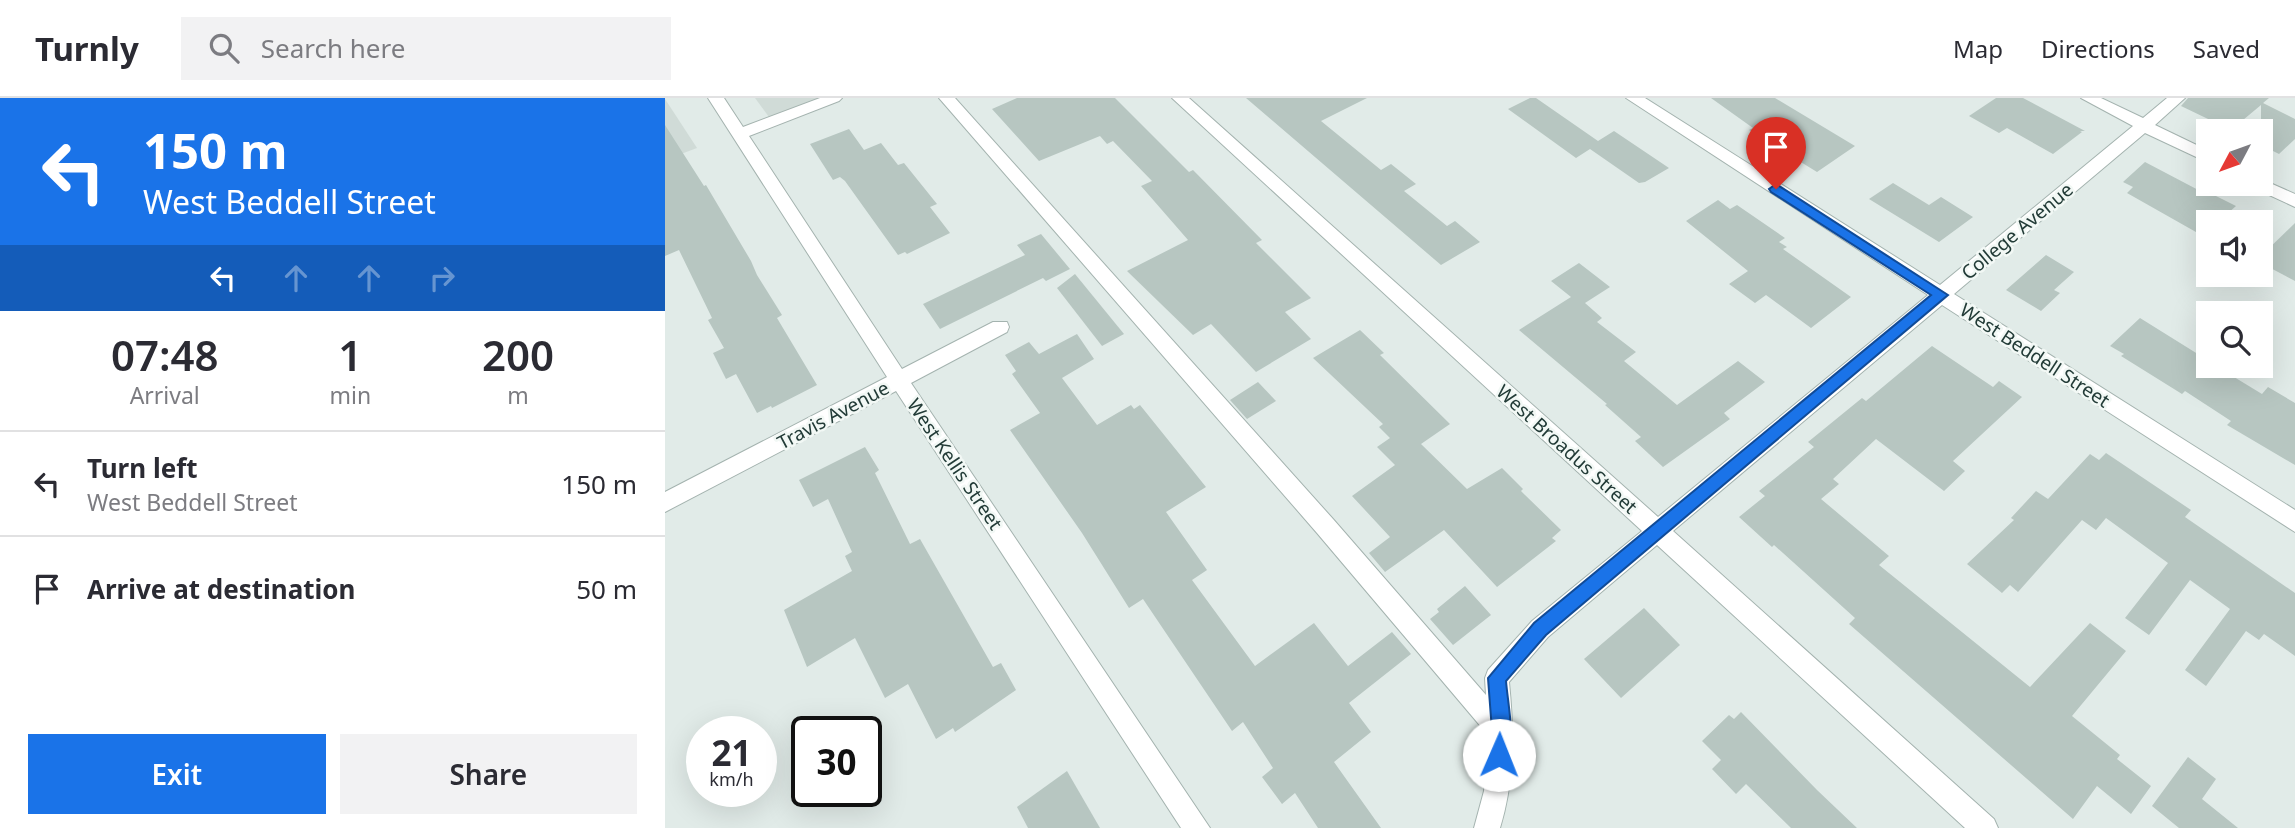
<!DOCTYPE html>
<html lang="en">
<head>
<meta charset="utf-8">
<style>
  :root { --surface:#fff; --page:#f2f2f3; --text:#2b2b33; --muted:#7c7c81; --line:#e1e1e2; --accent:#1a73e8 }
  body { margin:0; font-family:"Noto Sans",sans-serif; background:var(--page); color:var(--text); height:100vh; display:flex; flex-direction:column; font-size:26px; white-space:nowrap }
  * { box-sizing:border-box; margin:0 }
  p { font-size:23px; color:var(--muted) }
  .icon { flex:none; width:38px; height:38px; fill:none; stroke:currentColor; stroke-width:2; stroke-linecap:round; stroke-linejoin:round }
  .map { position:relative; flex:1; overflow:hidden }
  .details { display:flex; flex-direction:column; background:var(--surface); width:665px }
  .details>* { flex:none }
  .banner { background:#1a73e8; color:#fff; overflow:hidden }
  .needle { width:46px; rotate:229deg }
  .fabs { position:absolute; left:1531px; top:21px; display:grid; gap:14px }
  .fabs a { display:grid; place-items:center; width:77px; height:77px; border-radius:0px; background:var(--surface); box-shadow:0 7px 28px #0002; font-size:35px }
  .speed { position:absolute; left:21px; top:618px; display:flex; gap:14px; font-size:35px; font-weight:700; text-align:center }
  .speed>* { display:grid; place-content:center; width:91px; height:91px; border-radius:50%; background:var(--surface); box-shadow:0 7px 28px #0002; line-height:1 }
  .speed small { font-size:18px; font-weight:400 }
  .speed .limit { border:4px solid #111; border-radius:10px; background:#fff; color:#111 }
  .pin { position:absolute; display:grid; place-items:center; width:60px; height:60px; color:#fff; margin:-72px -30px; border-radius:50% 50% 50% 0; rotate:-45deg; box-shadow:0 0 7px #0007 }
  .pin .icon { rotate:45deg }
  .me { position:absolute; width:77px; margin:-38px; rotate:1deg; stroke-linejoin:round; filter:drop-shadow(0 0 5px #0008) }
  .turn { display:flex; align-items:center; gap:24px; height:147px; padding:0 28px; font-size:32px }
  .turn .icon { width:91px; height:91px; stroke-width:2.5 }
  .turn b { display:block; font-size:49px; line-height:60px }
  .lanes { display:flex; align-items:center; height:66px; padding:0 28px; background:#0003; justify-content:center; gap:35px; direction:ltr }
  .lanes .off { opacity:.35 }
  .eta { display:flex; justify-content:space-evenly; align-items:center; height:119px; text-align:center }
  .eta b { font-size:42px; font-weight:600; line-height:49px }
  .cta { display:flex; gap:14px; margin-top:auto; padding:14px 28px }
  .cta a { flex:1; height:80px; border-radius:0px; background:var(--accent); color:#fff; font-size:28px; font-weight:600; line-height:80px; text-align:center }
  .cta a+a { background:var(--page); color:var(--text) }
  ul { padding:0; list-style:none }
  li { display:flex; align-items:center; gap:21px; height:105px; padding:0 28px; border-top:2px solid var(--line) }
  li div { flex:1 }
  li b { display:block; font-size:26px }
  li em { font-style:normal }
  header { display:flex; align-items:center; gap:42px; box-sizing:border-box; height:98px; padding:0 35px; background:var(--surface); border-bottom:2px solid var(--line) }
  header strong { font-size:33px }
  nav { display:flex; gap:38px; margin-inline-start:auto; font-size:24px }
  .search { width:490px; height:63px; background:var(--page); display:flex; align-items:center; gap:18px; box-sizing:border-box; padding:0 24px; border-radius:0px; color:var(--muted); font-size:26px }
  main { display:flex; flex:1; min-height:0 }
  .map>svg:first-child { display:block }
  .built { fill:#d0dbd7 }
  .building { fill:#b7c6c1 }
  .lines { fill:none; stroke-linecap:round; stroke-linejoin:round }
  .minor-casing { stroke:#a4b3af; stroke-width:2 }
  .minor { fill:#fff; fill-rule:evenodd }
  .route { fill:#1a73e8; stroke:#114b97; stroke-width:2 }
  .labels { text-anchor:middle; stroke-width:5; stroke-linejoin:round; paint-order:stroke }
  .street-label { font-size:19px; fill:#223b37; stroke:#f2f8f5 }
</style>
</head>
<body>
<header>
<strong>Turnly</strong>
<div class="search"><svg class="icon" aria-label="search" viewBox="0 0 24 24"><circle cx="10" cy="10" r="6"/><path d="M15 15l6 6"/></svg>Search here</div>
<nav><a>Map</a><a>Directions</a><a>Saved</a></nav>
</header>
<main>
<section class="details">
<div class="banner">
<div class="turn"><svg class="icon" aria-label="left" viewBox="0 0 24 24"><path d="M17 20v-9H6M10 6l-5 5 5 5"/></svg><div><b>150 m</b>West Beddell Street</div></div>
<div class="lanes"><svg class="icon" aria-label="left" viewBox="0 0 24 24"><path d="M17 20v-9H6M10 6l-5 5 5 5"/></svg><svg class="icon off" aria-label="ahead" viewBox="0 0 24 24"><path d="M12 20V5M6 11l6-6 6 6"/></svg><svg class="icon off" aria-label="ahead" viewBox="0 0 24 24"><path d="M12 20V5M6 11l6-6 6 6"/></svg><svg class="icon off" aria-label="right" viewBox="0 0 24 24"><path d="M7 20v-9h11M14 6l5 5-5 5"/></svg></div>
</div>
<div class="eta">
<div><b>07:48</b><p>Arrival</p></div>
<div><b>1</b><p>min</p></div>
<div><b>200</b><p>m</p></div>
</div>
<ul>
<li><svg class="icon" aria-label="left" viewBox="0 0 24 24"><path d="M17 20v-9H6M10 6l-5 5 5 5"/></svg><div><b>Turn left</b><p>West Beddell Street</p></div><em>150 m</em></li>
<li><svg class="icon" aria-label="arrive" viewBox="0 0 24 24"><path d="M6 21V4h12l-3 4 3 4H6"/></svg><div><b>Arrive at destination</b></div><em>50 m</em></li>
</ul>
<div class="cta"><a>Exit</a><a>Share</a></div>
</section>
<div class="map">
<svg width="1630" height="730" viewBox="0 0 1630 730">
  <rect width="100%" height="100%" fill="#e1ebe8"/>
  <g class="built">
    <polygon points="90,0 156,0 104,19"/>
    <polygon points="0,1 32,50 0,62"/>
  </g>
  <g class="building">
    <polygon points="352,0 450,0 524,74 528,72 597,142 591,145 646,200 620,214 646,241 591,274 546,226 528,237 462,173 523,142 476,88 487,83 448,43 442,46 435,38 374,63 327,11"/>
    <polygon points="581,0 702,0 656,23 716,72 726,66 751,86 739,93 782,128 790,123 815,144 776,167"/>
    <polygon points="865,0 871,0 933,43 949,33 1004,70 980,84 974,85 925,51 911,60 843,11"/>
    <polygon points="1046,0 1110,0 1190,48 1152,74 1084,32 1088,30"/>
    <polygon points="1331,0 1358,0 1420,33 1415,33 1417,34 1388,56 1342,30 1334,35 1304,18"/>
    <polygon points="1523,0 1604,0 1598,5 1630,21 1630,41 1614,56 1596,47 1596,7 1566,32 1516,8"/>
    <polygon points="0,27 39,88 41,87 86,163 92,177 117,217 112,220 152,287 107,310 106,308 92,315 71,276 61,281 48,255 59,250 43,222 47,220 14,152 0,158"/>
    <polygon points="184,31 199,52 216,45 233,67 239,65 272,106 265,109 285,135 242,156 240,154 233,157 180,83 175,79 168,82 145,46"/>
    <polygon points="1480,64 1539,95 1541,93 1571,108 1553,124 1544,124 1544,134 1538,138 1462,95 1468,89 1458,84"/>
    <polygon points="1228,85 1264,107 1276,99 1308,119 1274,144 1204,101"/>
    <polygon points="1053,102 1065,111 1072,107 1120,140 1114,144 1122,149 1118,151 1186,199 1146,230 1101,197 1090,205 1064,186 1083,173 1021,123"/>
    <polygon points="1630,125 1630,183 1596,165 1596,158"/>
    <polygon points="376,136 405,171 381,183 378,180 275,231 258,206 360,157 352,147"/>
    <polygon points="1381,157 1409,174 1389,192 1395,195 1376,213 1341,192"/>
    <polygon points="914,165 945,189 920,205 937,220 932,224 971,254 959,263 1012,307 1073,263 1100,284 1059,315 1065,321 998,369 970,343 976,339 940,307 942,306 854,232 906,199 886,183"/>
    <polygon points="410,176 459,236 437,248 392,190"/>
    <polygon points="1475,220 1544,263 1544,268 1551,268 1597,296 1603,289 1630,305 1630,367 1562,327 1566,323 1520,293 1517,296 1456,258 1459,256 1445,248"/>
    <polygon points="695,232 719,255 715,257 785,326 756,346 802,391 837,370 858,391 856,393 896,432 887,440 891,443 832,489 779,432 720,474 704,455 725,439 687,398 730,367 712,349 725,340 714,329 718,326 648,260"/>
    <polygon points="412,236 429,261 397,280 432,327 466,307 469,311 475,307 541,389 501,414 542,472 527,482 590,568 649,525 683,568 727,534 746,556 684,605 706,634 669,664 716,730 653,730 630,695 617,706 597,679 608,670 578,624 567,633 478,501 464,510 417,435 345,332 375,315 347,276 351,273 340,257 364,244 374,256"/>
    <polygon points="1267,248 1328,289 1334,283 1357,299 1288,363 1300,373 1279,393 1211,341 1168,381 1174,386 1156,401 1224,458 1214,467 1365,589 1425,525 1461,553 1407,618 1455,657 1452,661 1486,688 1466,716 1432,688 1408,721 1184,526 1190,520 1109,447 1107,449 1074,419 1100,398 1094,393 1149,349 1143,344 1197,300 1201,303"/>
    <polygon points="593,284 611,303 582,321 565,302"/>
    <polygon points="200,349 214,372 210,375 245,446 255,441 328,569 336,565 351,592 290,634 288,630 271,641 243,586 220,600 190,540 142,569 119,512 187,473 180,458 187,454 163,401 148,409 134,382"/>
    <polygon points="1441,355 1526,412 1520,419 1630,495 1630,558 1599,536 1594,542 1581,533 1541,588 1520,572 1565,511 1525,482 1484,537 1460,520 1503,465 1441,420 1431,432 1417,422 1353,494 1345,487 1337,495 1302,466 1349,422 1346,420 1371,393 1383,401 1425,356 1434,362"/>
    <polygon points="800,488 826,517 788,547 765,521 774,514 772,511"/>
    <polygon points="979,510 1015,547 956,600 919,561"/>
    <polygon points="1076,614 1152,692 1192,730 1126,730 1081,686 1071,696 1047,671 1056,662 1037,643 1064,617 1069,621"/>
    <polygon points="1523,659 1551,681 1537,701 1573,730 1514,730 1487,708"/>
    <polygon points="402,673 435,730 363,730 352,709"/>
  </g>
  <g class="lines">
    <g class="minor-casing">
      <g id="minor">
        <polygon points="43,0 59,0 78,29 155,0 177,0 174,3 84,38 237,271 328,224 342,224 344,229 342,234 246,285 545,730 516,730 231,293 0,414 0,394 222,279"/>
        <path d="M274 0H290L668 421 821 597 820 580 823 572 867 523 977 433 507 0H524L993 419 1263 197 961 0H980L1275 187 1468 28 1416 0H1436L1478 20 1502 0H1520L1490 27 1544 53V65L1480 35 1289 196 1630 412V434L1277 207 1008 433 1329 721 1333 730H1300L992 447 883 539 844 584C849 634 850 681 835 730H809L819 693 823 637 652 435Z"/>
        <polygon points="1596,81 1630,96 1630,109 1589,90 1587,86 1596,86"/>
      </g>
    </g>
    <use href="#minor" class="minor"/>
  </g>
  <path class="route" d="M1111 86 1283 197 881 537 841 583C843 608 851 640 841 664L834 667 828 664 825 657 827 633 823 580 869 525 1266 197 1106 94 1104 91Z"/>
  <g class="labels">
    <g class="street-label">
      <text transform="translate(1352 133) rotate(-40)" y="7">College Avenue</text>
      <text transform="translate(1370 257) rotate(33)" y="7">West Beddell Street</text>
      <text transform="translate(168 317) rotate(-28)" y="7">Travis Avenue</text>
      <text transform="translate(902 351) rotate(42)" y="7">West Broadus Street</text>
      <text transform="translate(290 366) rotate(56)" y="7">West Kellis Street</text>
    </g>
  </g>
</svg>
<div class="fabs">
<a><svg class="needle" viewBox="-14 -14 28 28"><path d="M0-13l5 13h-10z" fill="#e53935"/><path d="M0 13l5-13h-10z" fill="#7c7c81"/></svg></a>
<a><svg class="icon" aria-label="sound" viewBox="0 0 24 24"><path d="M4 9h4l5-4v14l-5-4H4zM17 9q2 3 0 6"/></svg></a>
<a><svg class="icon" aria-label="search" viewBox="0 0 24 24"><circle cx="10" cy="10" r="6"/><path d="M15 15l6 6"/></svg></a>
</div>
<div class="speed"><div>21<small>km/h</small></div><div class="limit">30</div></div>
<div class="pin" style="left:1111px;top:91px;background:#d93025"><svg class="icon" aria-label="arrive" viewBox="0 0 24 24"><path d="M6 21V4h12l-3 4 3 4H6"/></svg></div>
<svg class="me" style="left:834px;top:657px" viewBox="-20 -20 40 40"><circle r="19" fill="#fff"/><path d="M0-13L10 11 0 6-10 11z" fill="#1a73e8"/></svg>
</div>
</main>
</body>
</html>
